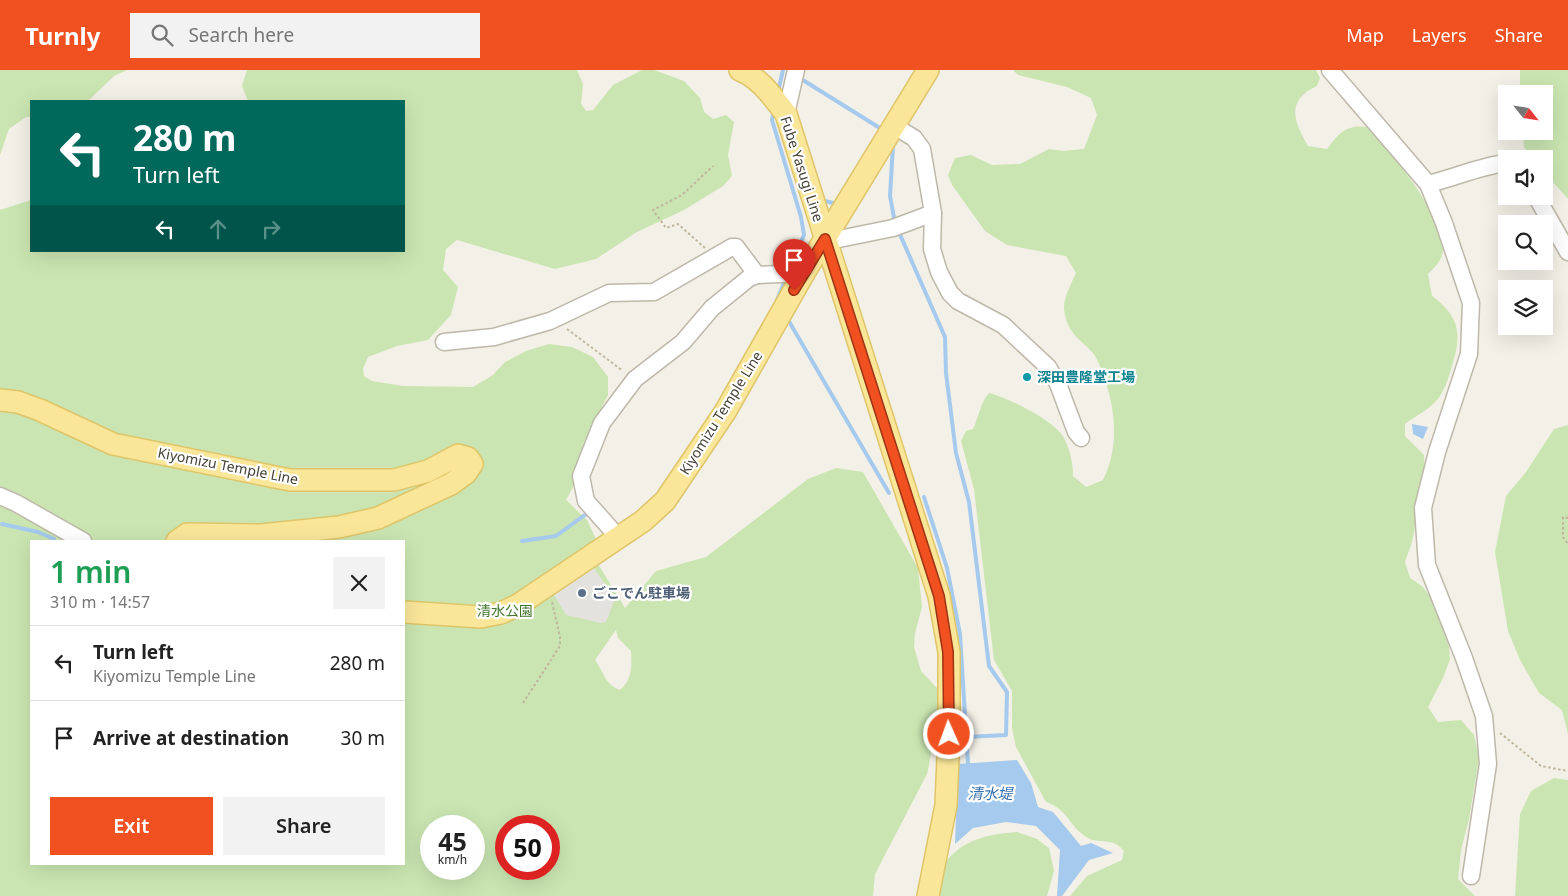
<!DOCTYPE html>
<html lang="en">
<head>
<meta charset="utf-8">
<style>
  :root { --surface:#fff; --page:#f2f2f2; --text:#222; --muted:#767676; --line:#e0e0e0; --accent:#f15020 }
  body { margin:0; font-family:"Noto Sans","Noto Sans JP",sans-serif; background:var(--page); color:var(--text); height:100vh; display:flex; flex-direction:column; font-size:19px; white-space:nowrap }
  * { box-sizing:border-box; margin:0 }
  p { font-size:16px; color:var(--muted) }
  .icon { flex:none; width:28px; height:28px; fill:none; stroke:currentColor; stroke-width:2; stroke-linecap:round; stroke-linejoin:round }
  .map { position:relative; flex:1; overflow:hidden }
  .panel { position:absolute; left:30px; top:470px; width:375px; height:325px; display:flex; flex-direction:column; background:var(--surface); border-radius:0px; box-shadow:0 5px 20px #0002 }
  .panel>* { flex:none }
  .banner { position:absolute; left:30px; top:30px; width:375px; height:152px; border-radius:0px; box-shadow:0 5px 20px #0002; background:#00695c; color:#fff; overflow:hidden }
  .needle { width:32px; rotate:120deg }
  .tools { position:absolute; left:1498px; top:15px; display:grid; gap:10px }
  .tools a { display:grid; place-items:center; width:55px; height:55px; border-radius:0px; background:var(--surface); box-shadow:0 5px 20px #0002; font-size:25px }
  .speed { position:absolute; left:420px; top:745px; display:flex; gap:10px; font-size:25px; font-weight:700; text-align:center }
  .speed>* { display:grid; place-content:center; width:65px; height:65px; border-radius:50%; background:var(--surface); box-shadow:0 5px 20px #0002; line-height:1 }
  .speed small { font-size:12px; font-weight:400 }
  .speed .limit { border:8px solid #d22; background:#fff; color:#111 }
  .pin { position:absolute; display:grid; place-items:center; width:42px; height:42px; color:#fff; margin:-51px -21px; border-radius:50% 50% 50% 0; rotate:-45deg; box-shadow:0 0 5px #0007 }
  .pin .icon { rotate:45deg }
  .me { position:absolute; width:55px; margin:-28px; rotate:358deg; stroke-linejoin:round; filter:drop-shadow(0 0 4px #0008) }
  .turn { display:flex; align-items:center; gap:18px; height:105px; padding:0 20px; font-size:22px }
  .turn .icon { width:65px; height:65px; stroke-width:2.5 }
  .turn b { display:block; font-size:35px; line-height:42px }
  .lanes { display:flex; align-items:center; height:48px; padding:0 20px; background:#0003; justify-content:center; gap:25px; direction:ltr }
  .lanes .off { opacity:.35 }
  .round { display:grid; place-items:center; flex:none; width:52px; height:52px; border-radius:0px; background:var(--page) }
  .overview { display:flex; align-items:center; justify-content:space-between; height:85px; padding:0 20px }
  h1 { font-size:30px; font-weight:600; line-height:38px; color:#1e9e55 }
  .cta { display:flex; gap:10px; margin-top:auto; padding:10px 20px }
  .cta a { flex:1; height:58px; border-radius:0px; background:var(--accent); color:#fff; font-size:20px; font-weight:600; line-height:58px; text-align:center }
  .cta a+a { background:var(--page); color:var(--text) }
  ul { padding:0; list-style:none }
  li { display:flex; align-items:center; gap:15px; height:75px; padding:0 20px; border-top:1px solid var(--line) }
  li div { flex:1 }
  li b { display:block; font-size:19px }
  li em { font-style:normal }
  header { display:flex; align-items:center; gap:30px; box-sizing:border-box; height:70px; padding:0 25px; background:var(--accent); color:#fff }
  header strong { font-size:24px }
  nav { display:flex; gap:28px; margin-inline-start:auto; font-size:18px }
  .search { width:350px; height:45px; background:var(--page); display:flex; align-items:center; gap:12px; box-sizing:border-box; padding:0 18px; border-radius:0px; color:var(--muted); font-size:19px }
  .map>svg:first-child { display:block }
  .green { fill:#cae5b1; fill-rule:evenodd }
  .parking { fill:#e4e2df }
  .water { fill:#a5caed }
  .lines { fill:none; stroke-linecap:round; stroke-linejoin:round }
  .stream { stroke:#a5caed; stroke-width:4 }
  .minor-casing { stroke:#beb8aa; stroke-width:19 }
  .major-casing { stroke:#dfc569; stroke-width:24 }
  .path { stroke:#bfb59c; stroke-width:2; stroke-dasharray:2.5 2.5; stroke-linecap:butt }
  .minor { stroke:#fff; stroke-width:16 }
  .major { stroke:#fae699; stroke-width:21 }
  .route-casing { stroke:#9d3415; stroke-width:12 }
  .route { stroke:#f15020; stroke-width:9 }
  .culture-dot { fill:#0f9aa8; stroke:#fff; stroke-width:2 }
  .service-dot { fill:#5c6f8a; stroke:#fff; stroke-width:2 }
  .labels { text-anchor:middle; stroke-width:4.5; stroke-linejoin:round; paint-order:stroke }
  .street-label { font-size:14px; fill:#454136; stroke:#fff }
  .culture-label { font-size:14px; font-weight:bold; fill:#0d838f; stroke:#fff; text-anchor:start }
  .service-label { font-size:14px; font-weight:bold; fill:#4e5e75; stroke:#fff; text-anchor:start }
  .park-label { font-size:14px; fill:#42752c; stroke:#fff }
  .water-label { font-size:15px; font-style:italic; fill:#3470ad; stroke:#fff }
</style>
</head>
<body>
<header>
<strong>Turnly</strong>
<div class="search"><svg class="icon" aria-label="search" viewBox="0 0 24 24"><circle cx="10" cy="10" r="6"/><path d="M15 15l6 6"/></svg>Search here</div>
<nav><a>Map</a><a>Layers</a><a>Share</a></nav>
</header>
<div class="map">
<svg width="1568" height="826" viewBox="0 0 1568 826">
  <rect width="100%" height="100%" fill="#f3f0e7"/>
  <g class="green">
    <polygon points="0,0 127,0 114,6 88,31 31,31 31,47 26,47 9,59 0,85"/>
    <path d="M247 0H577L583 14 581 34 586 41 593 40 613 15 642 0H654L684 11 700 28 704 42 713 49 726 45 734 52 728 85 732 106 723 116 684 140 637 162 596 189 555 199 457 170 446 179 443 200 458 217 451 245 428 270 397 276 368 287 363 299 364 306 372 311 403 316 473 317 493 305 505 292 526 281 549 274 572 277 593 287 608 307V325L584 372 573 417 566 430 587 450 598 473 595 489 625 538 656 501 706 487 808 409 836 398 863 402 918 498 922 537 915 563 914 577 921 601 937 618V655L927 704 875 804 873 826H0V140L31 130V181H404V31H248L242 16ZM31 471H404V794H31ZM616 560 618 568 631 581C632 596 632 610 620 620 604 614 604 602 595 590ZM431 756H474V799H431ZM506 756H549V799H506Z"/>
    <path d="M1013 0H1316L1320 8 1317 16C1285 30 1294 52 1308 76L1327 79C1339 62 1347 54 1369 57 1390 82 1444 145 1443 178 1443 190 1435 197 1428 204L1432 226C1460 247 1462 264 1452 296 1448 309 1445 321 1436 331 1428 340 1414 347 1405 354V366L1424 385 1425 405 1412 472 1405 492 1410 508 1423 517 1436 535 1448 566 1450 589 1443 608 1428 637 1438 652 1461 650 1474 665 1479 688 1469 749 1461 780 1458 809 1475 826H1070L1087 806 1122 790 1124 781C1112 766 1100 775 1088 768 1068 756 1069 740 1046 732L1016 677 1012 658V621L994 590 974 419 961 371 966 361 973 359C979 347 980 333 989 323 1008 328 1055 350 1064 368 1070 380 1073 393 1073 406L1086 417 1103 410C1119 377 1116 343 1105 310 1102 301 1098 289 1092 282 1078 267 1067 263 1064 239 1063 229 1072 212 1076 203L1066 186 1007 175 985 161 952 115 948 105 955 88 971 85 992 95 1020 94 1049 79 1063 81 1084 79 1097 45 1091 28 1067 17 1018 5Z"/>
    <polygon points="1520,0 1568,0 1568,129 1544,102 1544,89 1533,89 1524,77 1523,61 1544,61 1544,24 1520,24"/>
    <polygon points="1568,355 1568,664 1562,640 1539,623 1520,590 1508,561 1495,482 1506,426 1526,402 1554,359"/>
    <polygon points="1554,708 1568,710 1568,826 1515,826 1520,744 1531,721"/>
    <path d="M1017 762 1037 769 1049 778 1054 801 1047 826H934C937 816 939 800 945 793 963 769 989 764 1017 762Z"/>
  </g>
  <polygon class="parking" points="591,494 615,529 606,552 601,553 566,545 551,520"/>
  <g class="water">
    <polygon points="1412,354 1428,357 1423,369 1413,364"/>
    <polygon points="1017,690 1031,713 1038,737 1053,742 1081,776 1091,773 1113,783 1089,790 1062,826 1057,826 1060,780 1036,756 1006,752 973,758 955,774 958,694"/>
  </g>
  <g class="lines">
    <g class="stream">
      <polyline points="798,7 883,60"/>
      <polyline points="778,22 783,0"/>
      <polyline points="774,41 772,50 801,147 804,165 789,199"/>
      <polyline points="893,75 890,126 895,153"/>
      <polyline points="825,131 837,134"/>
      <polyline points="898,160 945,267 946,303 956,383 969,432 989,596 1007,622 1006,665 966,667"/>
      <polyline points="778,233 777,230 786,208"/>
      <polyline points="787,248 889,423"/>
      <polyline points="924,427 947,498 960,564 968,694"/>
      <polyline points="2,454 38,462 54,469"/>
      <polyline points="522,471 556,466 586,444 592,446"/>
    </g>
    <g class="minor-casing">
      <g id="minor">
        <polyline points="1330,0 1428,114 1444,153 1471,233 1469,284 1437,382 1423,438 1427,495 1464,588 1484,646 1488,694 1471,806"/>
        <polyline points="786,44 796,0"/>
        <polyline points="894,56 914,68 922,79 933,143 932,179 939,202 950,223 958,231 1003,255 1048,297 1058,314 1076,362 1081,368"/>
        <path d="M1428 114C1454 108 1480 96 1506 93"/>
        <polyline points="1536,126 1568,182"/>
        <polyline points="825,169 834,170 893,158 933,143"/>
        <polyline points="444,272 494,267 550,251 609,223 654,222 732,177 736,177 757,205 804,203"/>
        <polyline points="0,426 16,433 83,471"/>
        <polyline points="618,467 586,431 581,406 602,353 635,309 683,272 712,238 749,208 757,205"/>
      </g>
    </g>
    <g class="major-casing">
      <g id="major">
        <path d="M740 0C760 8 773 27 786 44L939 526 949 582V664L946 735 928 826"/>
        <polyline points="0,330 18,332 40,340 113,374 290,410 394,410 428,401 458,385 468,388 472,394 466,403 451,414 378,448 339,457 261,465 187,464 177,471"/>
        <polyline points="404,542 481,547 501,543 518,535 643,451 665,431 725,342 804,203 928,0"/>
      </g>
    </g>
    <g class="path">
      <polyline points="705,178 678,154 666,158 653,140 682,125 713,96"/>
      <polyline points="567,259 623,301"/>
      <polyline points="1568,448 1563,447 1563,467 1568,474"/>
      <polyline points="523,633 560,576 560,567 552,532"/>
      <polyline points="1500,663 1541,696 1568,701"/>
    </g>
    <use href="#minor" class="minor"/>
    <use href="#major" class="major"/>
  </g>
  <g class="lines">
    <g class="route-casing">
      <polyline id="route" points="794,220 825,169 939,526 948,582 949,664"/>
    </g>
    <use href="#route" class="route"/>
  </g>
  <circle class="culture-dot" cx="1027" cy="307" r="5"/>
  <circle class="service-dot" cx="582" cy="523" r="5"/>
  <g class="labels">
    <g class="street-label">
      <text transform="translate(802 99) rotate(72)" y="5">Fube Yasugi Line</text>
      <text transform="translate(721 343) rotate(-58)" y="5">Kiyomizu Temple Line</text>
      <text transform="translate(228 396) rotate(11)" y="5">Kiyomizu Temple Line</text>
    </g>
    <g class="culture-label">
      <text x="1037" y="312">深田豊隆堂工場</text>
    </g>
    <g class="service-label">
      <text x="592" y="528">ごこでん駐車場</text>
    </g>
    <g class="park-label">
      <text x="505" y="546">清水公園</text>
    </g>
    <g class="water-label">
      <text x="990" y="729">清水堤</text>
    </g>
  </g>
</svg>
<div class="tools">
<a><svg class="needle" viewBox="-14 -14 28 28"><path d="M0-13l5 13h-10z" fill="#e53935"/><path d="M0 13l5-13h-10z" fill="#767676"/></svg></a>
<a><svg class="icon" aria-label="sound" viewBox="0 0 24 24"><path d="M4 9h4l5-4v14l-5-4H4zM17 9q2 3 0 6"/></svg></a>
<a><svg class="icon" aria-label="search" viewBox="0 0 24 24"><circle cx="10" cy="10" r="6"/><path d="M15 15l6 6"/></svg></a>
<a><svg class="icon" aria-label="layers" viewBox="0 0 24 24"><path d="M12 4l9 5-9 5-9-5zM3 14l9 5 9-5"/></svg></a>
</div>
<div class="speed"><div>45<small>km/h</small></div><div class="limit">50</div></div>
<div class="pin" style="left:794px;top:220px;background:#d93025"><svg class="icon" aria-label="arrive" viewBox="0 0 24 24"><path d="M6 21V4h12l-3 4 3 4H6"/></svg></div>
<svg class="me" style="left:949px;top:664px" viewBox="-20 -20 40 40"><circle r="17" fill="#f15020" stroke="#fff" stroke-width="3"/><path d="M0-11L8 9 0 5-8 9z" fill="#fff"/></svg>
<div class="banner">
<div class="turn"><svg class="icon" aria-label="left" viewBox="0 0 24 24"><path d="M17 20v-9H6M10 6l-5 5 5 5"/></svg><div><b>280 m</b>Turn left</div></div>
<div class="lanes"><svg class="icon" aria-label="left" viewBox="0 0 24 24"><path d="M17 20v-9H6M10 6l-5 5 5 5"/></svg><svg class="icon off" aria-label="ahead" viewBox="0 0 24 24"><path d="M12 20V5M6 11l6-6 6 6"/></svg><svg class="icon off" aria-label="right" viewBox="0 0 24 24"><path d="M7 20v-9h11M14 6l5 5-5 5"/></svg></div>
</div>
<section class="panel">
<div class="overview"><div><h1>1 min</h1><p>310 m · 14:57</p></div><a class="round"><svg class="icon" aria-label="close" viewBox="0 0 24 24"><path d="M6 6l12 12M18 6L6 18"/></svg></a></div>
<ul>
<li><svg class="icon" aria-label="left" viewBox="0 0 24 24"><path d="M17 20v-9H6M10 6l-5 5 5 5"/></svg><div><b>Turn left</b><p>Kiyomizu Temple Line</p></div><em>280 m</em></li>
<li><svg class="icon" aria-label="arrive" viewBox="0 0 24 24"><path d="M6 21V4h12l-3 4 3 4H6"/></svg><div><b>Arrive at destination</b></div><em>30 m</em></li>
</ul>
<div class="cta"><a>Exit</a><a>Share</a></div>
</section>
</div>
</body>
</html>
